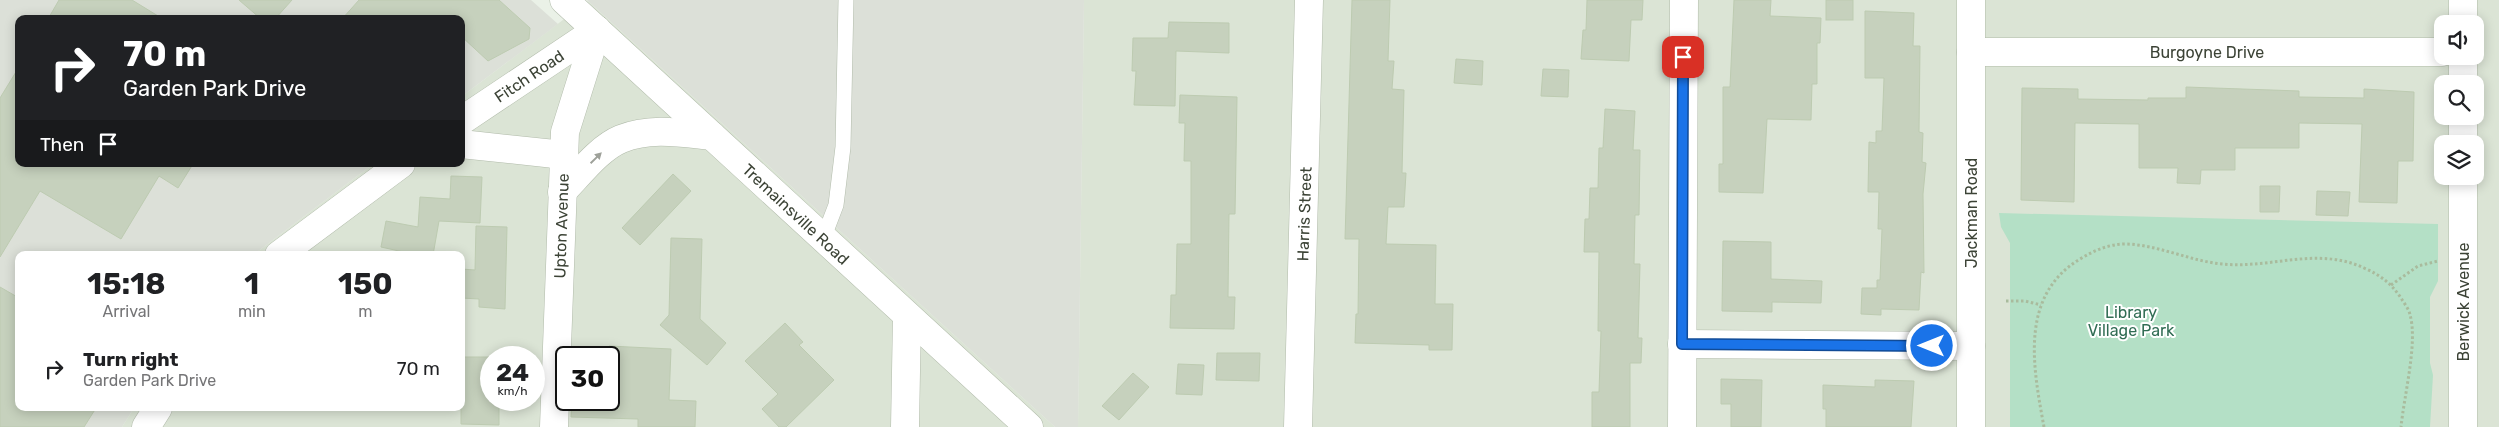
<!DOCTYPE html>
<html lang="en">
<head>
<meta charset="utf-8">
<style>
  :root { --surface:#fff; --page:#f2f2f2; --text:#202124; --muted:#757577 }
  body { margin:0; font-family:Rubik,sans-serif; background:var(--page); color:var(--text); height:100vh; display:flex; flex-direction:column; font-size:19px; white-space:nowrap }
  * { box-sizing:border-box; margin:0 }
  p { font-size:16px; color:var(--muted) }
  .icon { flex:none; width:28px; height:28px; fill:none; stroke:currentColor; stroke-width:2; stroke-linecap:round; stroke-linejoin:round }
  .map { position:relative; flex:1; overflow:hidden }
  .sheet { position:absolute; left:15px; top:251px; width:450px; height:160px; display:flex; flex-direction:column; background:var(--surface); border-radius:10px; box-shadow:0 2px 12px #0003 }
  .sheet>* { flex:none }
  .guide { position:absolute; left:15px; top:15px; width:450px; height:152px; border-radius:10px; box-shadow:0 2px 12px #0003; background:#202124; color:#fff; overflow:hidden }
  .buttons { position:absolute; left:2434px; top:15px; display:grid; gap:10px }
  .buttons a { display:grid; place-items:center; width:50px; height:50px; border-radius:10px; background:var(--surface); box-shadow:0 2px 12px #0003; font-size:25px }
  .speed { position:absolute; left:480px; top:346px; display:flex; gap:10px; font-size:25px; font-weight:700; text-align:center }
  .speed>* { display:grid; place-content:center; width:65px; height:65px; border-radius:50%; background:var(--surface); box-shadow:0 2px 12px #0003; line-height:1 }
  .speed small { font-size:12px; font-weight:400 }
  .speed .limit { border:2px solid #111; border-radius:8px; background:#fff; color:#111 }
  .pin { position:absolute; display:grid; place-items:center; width:42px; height:42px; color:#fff; margin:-21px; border-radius:10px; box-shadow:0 2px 8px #0006 }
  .me { position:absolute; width:55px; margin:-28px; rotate:270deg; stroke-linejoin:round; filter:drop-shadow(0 0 4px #0008) }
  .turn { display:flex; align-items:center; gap:18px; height:105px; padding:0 25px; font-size:22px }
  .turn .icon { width:65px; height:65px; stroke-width:2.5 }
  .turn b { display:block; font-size:35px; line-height:42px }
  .then { display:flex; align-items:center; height:48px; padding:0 25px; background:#0003; gap:10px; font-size:19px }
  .eta { display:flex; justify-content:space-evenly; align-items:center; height:85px; text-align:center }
  .eta b { font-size:30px; font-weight:700; line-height:35px }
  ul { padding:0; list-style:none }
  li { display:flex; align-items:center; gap:15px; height:65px; padding:0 25px }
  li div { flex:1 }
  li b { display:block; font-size:19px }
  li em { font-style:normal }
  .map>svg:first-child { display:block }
  .residential { fill:#dbe4d5; fill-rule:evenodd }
  .industrial { fill:#dce0d8 }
  .green { fill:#b4e0c6 }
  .building { fill:#c6d1bd; stroke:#bdcbb1 }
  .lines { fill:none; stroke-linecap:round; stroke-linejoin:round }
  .service-casing { stroke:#b1bbaa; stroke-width:16 }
  .minor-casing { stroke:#b1bbaa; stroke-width:29 }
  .tertiary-casing { stroke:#b1bbaa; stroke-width:29 }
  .path { stroke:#a9bb9d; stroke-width:3; stroke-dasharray:2.5 2.5; stroke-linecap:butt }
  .service { stroke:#fff; stroke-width:15 }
  .minor { stroke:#fff; stroke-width:28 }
  .tertiary { stroke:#fff; stroke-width:28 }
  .oneway { fill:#9ea19a }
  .route-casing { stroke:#114b97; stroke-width:12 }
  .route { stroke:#1a73e8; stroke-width:9 }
  .labels { text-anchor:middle; stroke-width:4; stroke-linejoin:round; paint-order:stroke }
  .street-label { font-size:16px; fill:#3c4336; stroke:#fff }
  .park-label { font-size:16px; fill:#316d54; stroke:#fff }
</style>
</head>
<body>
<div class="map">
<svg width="2499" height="427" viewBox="0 0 2499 427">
  <rect width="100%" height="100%" fill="#eaf1e7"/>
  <g class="residential">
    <path d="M1084 0H2499V427H1078ZM2442 24H2475V56H2442ZM2442 84H2475V116H2442ZM2442 144H2475V176H2442Z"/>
    <path d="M588 1 1055 427H122L134 408H461V255H253L373 164H461V97ZM491 358H534V400H491ZM566 358H609V400H566Z"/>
  </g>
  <g class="industrial">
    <polygon points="0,0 531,0 558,24 461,97 461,19 19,19 19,164 373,164 253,255 19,255 19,408 134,408 122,427 0,427"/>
    <polygon points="587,0 1084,0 1078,427 1055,427"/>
  </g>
  <polygon class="green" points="1999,213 2438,224 2438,281 2430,297 2430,363 2433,375 2430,427 2010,427 2010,243 2001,227"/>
  <g class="building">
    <polygon points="59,0 132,0 163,19 48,19"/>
    <polygon points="239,0 292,0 275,19 261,19"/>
    <polygon points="359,0 499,0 530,28 529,39 488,61 461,36 461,19 342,19"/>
    <polygon points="1352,0 1390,0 1388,61 1394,61 1392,89 1404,90 1402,173 1406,173 1404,207 1388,207 1386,244 1436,245 1435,304 1453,304 1452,350 1429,350 1429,345 1355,343 1356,314 1358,314 1359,239 1345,239"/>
    <polygon points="1587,0 1643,0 1642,20 1631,20 1629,61 1581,59 1583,30 1586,30"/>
    <polygon points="1734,0 1771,0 1770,16 1821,18 1820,43 1817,43 1817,84 1812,84 1811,120 1767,119 1763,193 1719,192 1719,164 1723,164 1723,87 1730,87"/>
    <rect x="1826" y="0" width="27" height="20"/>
    <polygon points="1865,11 1914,13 1913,46 1920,46 1919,132 1923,133 1922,162 1926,163 1923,194 1924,273 1921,272 1919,310 1881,309 1881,315 1861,314 1862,288 1877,288 1877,280 1880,280 1882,229 1878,229 1879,192 1868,192 1869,142 1876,143 1876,131 1882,131 1884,78 1865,78"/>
    <polygon points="1169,22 1229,23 1229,53 1176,51 1175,106 1134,105 1136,71 1132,71 1133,38 1168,38"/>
    <polygon points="1456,59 1483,61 1482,85 1454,83"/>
    <polygon points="19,67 19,164 193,164 178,188 159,176 121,239 40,191 0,257 0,98"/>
    <polygon points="1543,69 1569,70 1568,97 1541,96"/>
    <polygon points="2186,87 2299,91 2299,97 2364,98 2364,89 2414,92 2413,161 2398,161 2397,203 2359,202 2362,124 2299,123 2299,148 2235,148 2235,170 2201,170 2200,184 2177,183 2178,168 2139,168 2139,124 2075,123 2074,202 2021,200 2022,88 2078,89 2078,99 2148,100 2148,98 2186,98"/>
    <polygon points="1180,95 1237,97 1235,214 1229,214 1228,297 1235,297 1234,329 1170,328 1171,295 1176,295 1177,244 1191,244 1191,161 1184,161 1185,123 1179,123"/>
    <polygon points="1605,109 1635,111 1633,150 1640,150 1639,215 1635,215 1634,264 1640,264 1638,338 1642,338 1641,363 1630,363 1630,427 1592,427 1592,392 1599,392 1601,331 1598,331 1599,252 1584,252 1585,219 1589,219 1590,188 1598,188 1599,148 1603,148"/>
    <polygon points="673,174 691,191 640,245 622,228"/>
    <polygon points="451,176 482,177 480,223 439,221 433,255 417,255 381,247 386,221 418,227 420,197 450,199"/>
    <polygon points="2260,186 2280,186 2279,212 2260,212"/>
    <polygon points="2317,191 2350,192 2348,216 2316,215"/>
    <polygon points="476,226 507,227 505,309 479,307 479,299 461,298 461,269 475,270"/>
    <polygon points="671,238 702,239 700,319 726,343 707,365 660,325 669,315"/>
    <polygon points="1723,241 1771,242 1771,279 1822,281 1821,303 1772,302 1772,312 1722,311"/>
    <polygon points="0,287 19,298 19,408 96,408 84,427 0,427"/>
    <polygon points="785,323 803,342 799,345 834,380 786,427 779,427 762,409 778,394 745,361"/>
    <polygon points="609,346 671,349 669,400 696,401 695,427 638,427 638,419 571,417 572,400 609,400"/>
    <polygon points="1217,353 1260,353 1259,381 1216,380"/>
    <polygon points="461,357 491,357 491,400 499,400 499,425 461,424"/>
    <polygon points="1178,364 1204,365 1202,395 1176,394"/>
    <polygon points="1133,373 1149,387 1119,420 1102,406"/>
    <polygon points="1721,379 1762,380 1761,427 1731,427 1731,404 1721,404"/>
    <polygon points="1875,380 1914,381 1911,427 1826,427 1826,409 1823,409 1823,385 1875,387"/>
  </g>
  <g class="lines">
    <g class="service-casing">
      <polyline id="service" points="823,239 836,205 843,147 846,0"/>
    </g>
    <g class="minor-casing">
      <g id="minor">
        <polyline points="2463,0 2463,24"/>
        <polyline points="1971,52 2442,52"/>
        <polyline points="2463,84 2463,56"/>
        <polyline points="461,121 597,30"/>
        <polyline points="461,144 564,155"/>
        <polyline points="2463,144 2463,116"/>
        <polyline points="279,255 401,164"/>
        <polyline points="1682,344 1971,346"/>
        <polyline points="146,427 158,408"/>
        <polyline points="905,427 907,316"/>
        <polyline points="1298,427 1309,0"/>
        <polyline points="1682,427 1684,0"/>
        <polyline points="2463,427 2463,176"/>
      </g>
    </g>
    <g class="tertiary-casing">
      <g id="tertiary">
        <polyline points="564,0 1029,427"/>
        <path d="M562 192C579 175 599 148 621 139 651 127 682 133 712 136"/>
        <polyline points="554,427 565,132 597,30"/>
        <polyline points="1971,427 1971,0"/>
      </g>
    </g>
    <g class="path">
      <polyline points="2391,285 2418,266 2438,261"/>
      <polyline points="2006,301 2025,301 2041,305"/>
      <path d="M2044 427C2033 367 2019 296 2080 259 2095 250 2109 244 2126 244 2159 245 2190 261 2222 264 2271 269 2317 246 2364 268 2380 275 2391 283 2401 298 2404 303 2409 309 2410 315 2418 342 2404 396 2401 427"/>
    </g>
    <use href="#service" class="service"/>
    <use href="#minor" class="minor"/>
    <use href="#tertiary" class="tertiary"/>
  </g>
  <defs><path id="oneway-solid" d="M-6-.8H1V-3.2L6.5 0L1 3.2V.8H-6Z" transform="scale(1.25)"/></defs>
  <use class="oneway" href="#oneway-solid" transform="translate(596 158) rotate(-44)"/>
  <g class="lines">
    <g class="route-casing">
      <polyline id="route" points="1683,57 1682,344 1932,346"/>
    </g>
    <use href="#route" class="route"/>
  </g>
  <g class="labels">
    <g class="street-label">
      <text x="2207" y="58">Burgoyne Drive</text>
      <text transform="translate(529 76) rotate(-34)" y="6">Fitch Road</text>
      <text transform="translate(1971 213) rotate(-90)" y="6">Jackman Road</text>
      <text transform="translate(796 214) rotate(43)" y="6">Tremainsville Road</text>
      <text transform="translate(1304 214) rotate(-88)" y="6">Harris Street</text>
      <text transform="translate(561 226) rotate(-88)" y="6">Upton Avenue</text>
      <text transform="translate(2463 302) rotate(-90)" y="6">Berwick Avenue</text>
    </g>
    <g class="park-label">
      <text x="2131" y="318">Library<tspan x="2131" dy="18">Village Park</tspan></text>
    </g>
  </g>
</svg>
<div class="buttons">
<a><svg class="icon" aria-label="sound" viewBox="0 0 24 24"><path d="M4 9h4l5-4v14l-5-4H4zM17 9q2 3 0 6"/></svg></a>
<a><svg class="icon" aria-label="search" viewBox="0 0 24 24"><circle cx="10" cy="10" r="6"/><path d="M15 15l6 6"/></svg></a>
<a><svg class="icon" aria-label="layers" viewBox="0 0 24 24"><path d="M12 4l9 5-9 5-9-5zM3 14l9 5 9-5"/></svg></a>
</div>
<div class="speed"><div>24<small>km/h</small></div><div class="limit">30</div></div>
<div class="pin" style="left:1683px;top:57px;background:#d93025"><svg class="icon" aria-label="arrive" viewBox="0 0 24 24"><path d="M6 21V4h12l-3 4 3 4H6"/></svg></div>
<svg class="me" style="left:1932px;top:346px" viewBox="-20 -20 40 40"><circle r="17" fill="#1a73e8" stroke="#fff" stroke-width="3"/><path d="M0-11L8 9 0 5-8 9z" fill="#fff"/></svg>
<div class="guide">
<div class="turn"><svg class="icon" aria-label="right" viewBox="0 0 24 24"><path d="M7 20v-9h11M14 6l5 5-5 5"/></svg><div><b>70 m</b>Garden Park Drive</div></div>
<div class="then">Then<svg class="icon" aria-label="arrive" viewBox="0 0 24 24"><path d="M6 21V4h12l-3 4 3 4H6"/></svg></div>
</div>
<section class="sheet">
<div class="eta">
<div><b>15:18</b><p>Arrival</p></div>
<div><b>1</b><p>min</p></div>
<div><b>150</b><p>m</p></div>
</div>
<ul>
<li><svg class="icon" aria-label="right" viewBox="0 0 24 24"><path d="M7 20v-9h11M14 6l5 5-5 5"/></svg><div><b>Turn right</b><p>Garden Park Drive</p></div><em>70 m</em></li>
</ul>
</section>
</div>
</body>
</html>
